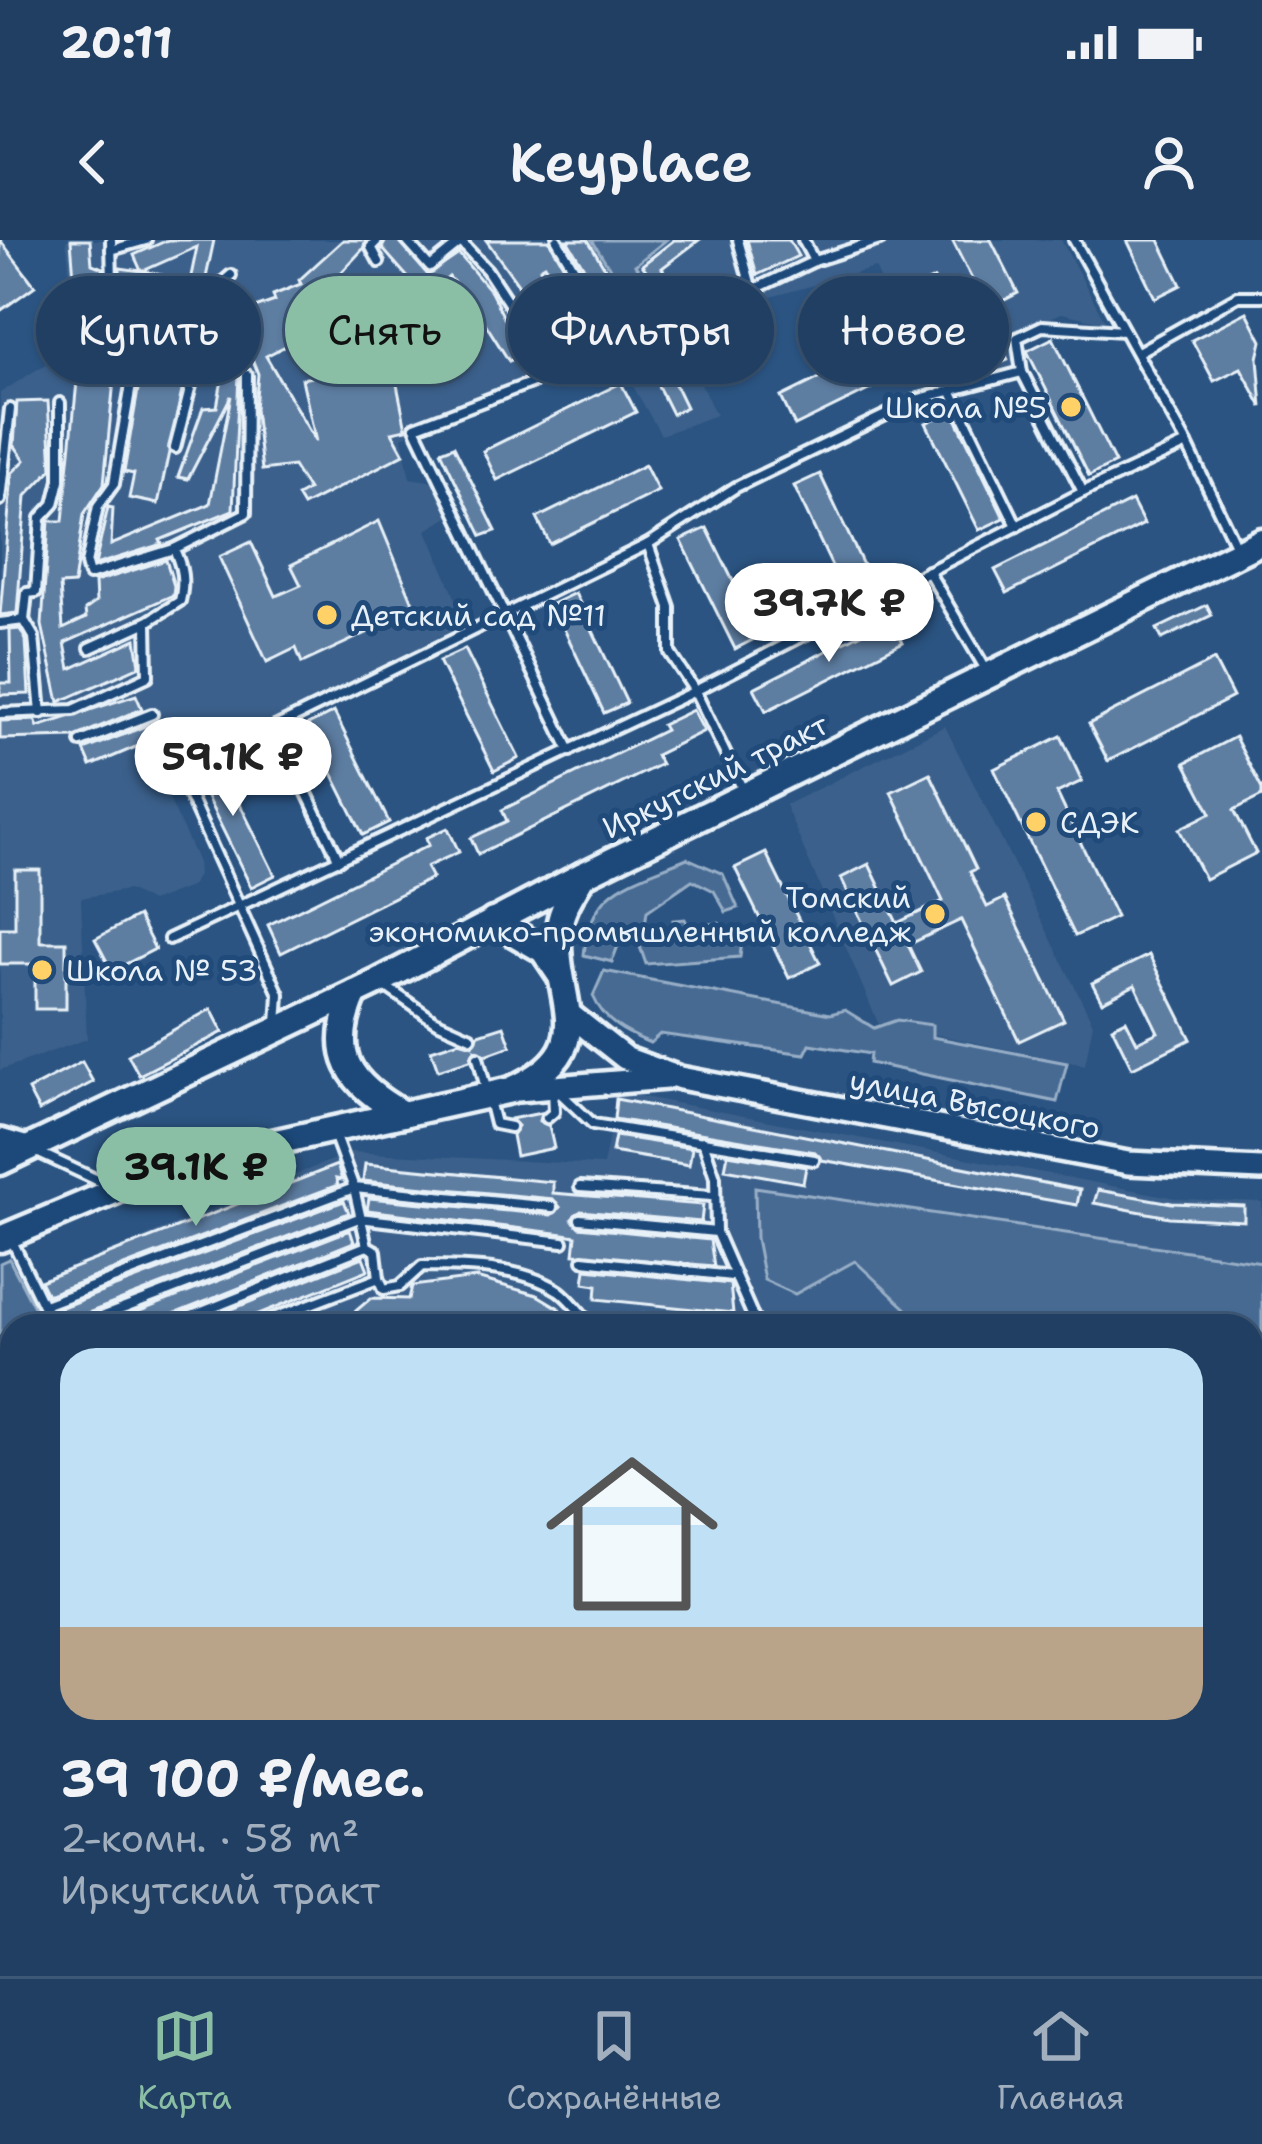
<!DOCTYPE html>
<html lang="ru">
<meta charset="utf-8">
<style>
body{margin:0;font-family:"Shantell Sans",sans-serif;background:#284668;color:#f1f3f6;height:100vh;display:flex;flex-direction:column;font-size:45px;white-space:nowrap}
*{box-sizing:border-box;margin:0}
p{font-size:39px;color:#a2afbe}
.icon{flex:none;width:66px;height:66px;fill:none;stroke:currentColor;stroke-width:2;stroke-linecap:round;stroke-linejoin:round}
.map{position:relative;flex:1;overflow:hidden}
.drawer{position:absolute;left:0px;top:1074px;width:1263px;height:663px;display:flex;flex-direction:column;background:#203f62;border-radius:36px 36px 0 0;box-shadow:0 3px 9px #0004,0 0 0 3px #3d5877}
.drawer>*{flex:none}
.guide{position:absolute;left:36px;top:36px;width:1191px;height:108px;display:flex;gap:24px}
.price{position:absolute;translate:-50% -102px;padding:0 27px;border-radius:42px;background:#fff;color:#222;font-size:39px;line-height:78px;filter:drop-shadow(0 3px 6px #0008)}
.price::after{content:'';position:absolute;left:50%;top:72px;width:36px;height:27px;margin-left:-18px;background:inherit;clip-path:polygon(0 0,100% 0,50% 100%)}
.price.on{background:#8abfa5;color:#111}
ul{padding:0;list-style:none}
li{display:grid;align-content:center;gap:24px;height:636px;padding:0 60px}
li span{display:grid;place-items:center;height:372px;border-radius:36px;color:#555}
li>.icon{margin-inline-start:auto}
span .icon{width:216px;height:216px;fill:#fffc;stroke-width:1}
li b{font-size:51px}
.chip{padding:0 42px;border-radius:54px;background:#203f62;box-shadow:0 3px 9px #0004,0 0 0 3px #3d5877;font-size:42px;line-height:108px}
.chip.on{background:#8abfa5;color:#111}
.status{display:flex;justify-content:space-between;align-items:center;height:84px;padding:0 60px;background:#203f62;direction:ltr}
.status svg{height:33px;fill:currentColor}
header{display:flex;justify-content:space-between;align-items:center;height:156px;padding:0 60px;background:#203f62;font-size:54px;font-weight:600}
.tabs{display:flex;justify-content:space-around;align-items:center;height:168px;border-top:3px solid #3d5877;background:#203f62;font-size:33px;color:#a2afbe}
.tabs a{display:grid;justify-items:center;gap:6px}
.tabs .on{color:#8abfa5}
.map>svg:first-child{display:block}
.built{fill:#3a608b}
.green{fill:#476b93;stroke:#98aec6;stroke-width:3}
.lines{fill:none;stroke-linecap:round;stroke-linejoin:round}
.river{stroke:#708ead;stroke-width:27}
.building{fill:#5d7da1;stroke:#e8f1f8;stroke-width:3;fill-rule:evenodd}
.service-casing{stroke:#e8f1f8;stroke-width:16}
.secondary-casing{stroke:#e8f1f8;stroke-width:30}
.primary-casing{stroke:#e8f1f8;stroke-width:33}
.service{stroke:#1f4a7a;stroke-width:8}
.secondary{stroke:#1f4a7a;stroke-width:21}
.primary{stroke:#1f4a7a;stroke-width:24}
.poi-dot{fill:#ffd166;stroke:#1f4a7a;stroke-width:4.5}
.labels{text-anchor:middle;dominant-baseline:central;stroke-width:10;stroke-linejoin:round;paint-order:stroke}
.poi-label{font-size:30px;fill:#e8f1f8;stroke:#1f4a7a;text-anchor:start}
.street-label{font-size:30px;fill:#e8f1f8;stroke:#1f4a7a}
</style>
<div class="status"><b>20:11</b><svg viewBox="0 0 49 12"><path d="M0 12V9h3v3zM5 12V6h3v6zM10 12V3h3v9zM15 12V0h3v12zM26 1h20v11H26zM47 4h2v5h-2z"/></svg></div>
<header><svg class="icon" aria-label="back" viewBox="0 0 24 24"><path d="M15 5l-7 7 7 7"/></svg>Keyplace<svg class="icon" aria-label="person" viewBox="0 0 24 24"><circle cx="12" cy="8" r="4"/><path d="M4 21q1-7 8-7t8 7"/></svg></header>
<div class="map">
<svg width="1262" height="1736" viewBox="0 0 1262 1736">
<rect width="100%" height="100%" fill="#2b5482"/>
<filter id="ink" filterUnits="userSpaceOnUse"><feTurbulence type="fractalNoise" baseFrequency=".00833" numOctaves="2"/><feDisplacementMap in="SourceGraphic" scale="24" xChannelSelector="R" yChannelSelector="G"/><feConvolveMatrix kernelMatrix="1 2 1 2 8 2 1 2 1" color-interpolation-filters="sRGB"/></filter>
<g filter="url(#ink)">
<g class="built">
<path d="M66 0H601L626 22 641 0H1061L1106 83 1062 73 1011 94 1014 129 939 165 875 28 760 60 676 94 716 175 661 195 614 113 402 197 410 238 437 242 450 276 427 290 466 383 278 480 200 505 186 484 144 504 197 620 198 636 190 647 151 662 128 650 81 658 87 799 0 830V153L47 123 75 79Z"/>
<path d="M945 486 1093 783 1085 825 878 783 785 565Z"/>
<path d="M618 852 1181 959 1262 962V1022L756 947 796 1054 855 1021 925 1086H44L25 1046 351 912 603 925Z"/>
<path d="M12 1208V1358L0 1348V1213Z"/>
<path d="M1251 1223 1262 1225V1669L1257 1670 1255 1637H1251Z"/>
</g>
<g class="green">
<path d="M592 0H666L635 25 650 45 629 59Z"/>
<path d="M687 618 723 634 738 668 726 672 714 651 692 640 647 671 645 685 619 703 612 722 584 715C590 646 631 642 687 618Z"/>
<path d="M685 679 688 686 719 683 742 701 740 717 646 724 638 701 675 697 673 680Z"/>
<path d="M604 731 830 774 845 770 874 788 897 780 932 785V797L1067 823 1057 862 869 823 870 814 810 804 805 814 660 794 650 803C624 792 605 783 593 756Z"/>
<path d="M755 947 1262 1022V1225L1251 1223V1086H925L855 1021 795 1054 764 1040 756 998Z"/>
<path d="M9 1019 44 1086H12V1208L0 1213V1023Z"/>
<path d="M0 1348 12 1359V1725H1251V1637H1255L1257 1669H1262V1736H0Z"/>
</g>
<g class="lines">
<path class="river" d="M0 1451 12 1454"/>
</g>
<g class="building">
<path d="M0 0 35 46 0 71Z"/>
<path d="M71 0H90L92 24 103 28 105 88 118 98 104 244 84 274 74 344 60 345 63 389 86 378 85 370 96 362 95 342 166 320 174 346 173 355 65 403 70 429 136 399 140 426 59 462 42 385 49 281H63L80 112Z"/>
<path d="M168 0H214L158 264 129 258 134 234 124 232 149 86 121 81 120 28 141 31 134 15ZM197 7 190 41 143 31Z"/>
<path d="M343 0H366L363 9 324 51 347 110 302 126 293 102 266 116 316 202 302 139 392 120 406 189 392 192 404 214 303 266 297 256 308 250 293 226 262 230 255 169 258 134 235 75 275 61 273 55 301 44 299 40Z"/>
<path d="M386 0H398L428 35 459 14 491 52 523 115 509 121 473 64 449 37 426 58 382 8Z"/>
<path d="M486 0H549L606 99 593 107 545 25 540 28 561 93 543 100 529 80 518 44Z"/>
<path d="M567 0H588L628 67 660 48 642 25 674 0H699L662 28 683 62 626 96Z"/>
<path d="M747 0H789L798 16 757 35Z"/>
<path d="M952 0H991L1018 53 987 69Z"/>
<path d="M1127 0H1159L1181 45 1155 58Z"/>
<path d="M934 39 965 106 995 92 1008 120 955 141 915 48Z"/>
<path d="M1247 72 1262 101 1258 118 1262 167 1241 128 1214 141 1192 100Z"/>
<path d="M1053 98 1115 223 1089 236 1027 111Z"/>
<path d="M889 104 903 133 795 186 781 157Z"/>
<path d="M656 105 686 167 672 174 641 112Z"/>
<path d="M223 134H239L233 270 160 300 162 304 95 325 108 267 113 268 111 305 210 264 231 156 188 239 178 237 203 168 217 167Z"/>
<path d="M621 143 636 172 497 240 483 211Z"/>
<path d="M48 161 52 229 26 256 17 373 0 375 12 233 25 220 14 205 17 162Z"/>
<path d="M952 170 1004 278 979 290 926 183Z"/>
<path d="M454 206 496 291 482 296 441 211Z"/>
<path d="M645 225 658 251 550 304 537 278Z"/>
<path d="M820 234 872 344 846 356 794 246Z"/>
<path d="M1132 261 1144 284 1007 353 995 330Z"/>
<path d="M379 281 416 370 302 423 296 408 267 422 219 317 251 302 276 356 301 345 291 325Z"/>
<path d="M707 288 760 396 735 409 681 300Z"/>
<path d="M575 353 627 463 604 473 552 364Z"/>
<path d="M1207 365 1212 375 1162 399 1157 389Z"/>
<path d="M891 378 903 402 766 471 754 448Z"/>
<path d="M20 389 26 400 29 454 0 455V443H11L10 390Z"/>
<path d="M465 409 519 518 494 531 439 421Z"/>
<path d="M1214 420 1233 457 1108 521 1089 484Z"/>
<path d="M136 455 142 469 75 497 0 499V481L35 480 38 487Z"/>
<path d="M693 470 704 491 656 515 661 524 478 614 471 598 507 581 502 570 665 490 662 485Z"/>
<path d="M334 472 389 582 363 595 308 485Z"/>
<path d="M148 485 157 498 91 526 84 510Z"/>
<path d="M1061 496 1082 541 1057 553 1116 677 1075 696 994 529Z"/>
<path d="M1235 497 1262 549V556L1234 570 1256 613 1205 639 1179 589 1211 573 1185 523Z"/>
<path d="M214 512 275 635 251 647 190 523Z"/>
<path d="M930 533 976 629 970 632 987 667 1005 658 1064 780 1019 801 961 680 908 705 921 732 893 746 841 638 869 624 897 683 943 661 891 552Z"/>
<path d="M448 588 459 612 426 627 432 638 281 713 268 685 429 605 426 598Z"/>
<path d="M766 613 820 723 789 738 735 628Z"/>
<path d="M15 630H40V702H66V769H35V724H0V688H15Z"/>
<path d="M138 676 155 709 112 731 95 699Z"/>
<path d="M1149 715 1191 799 1132 828 1112 787 1126 780 1137 802 1158 792 1135 745 1102 762 1092 743Z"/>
<path d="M211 769 223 792 139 835 128 815Z"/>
<path d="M504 786 511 806 486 815 475 809 470 820 438 830 431 810 459 801 473 805 479 794Z"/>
<path d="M82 822 93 842 39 871 28 850Z"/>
<path d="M616 859 1080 950 1077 965 822 920 815 912 614 879Z"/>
<path d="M541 873 539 881 549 886 554 908 516 916 512 895 518 886 511 879Z"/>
<path d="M615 896 692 908 689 925 612 912Z"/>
<path d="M728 914 806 927 803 943 725 929Z"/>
<path d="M365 924 553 942V953L703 965 701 982 581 971 572 979 579 987 710 1000 714 1026 574 1014 576 996 564 994 367 970 369 958 551 975 560 967 553 959 363 941Z"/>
<path d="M337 925 342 940 336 939 338 945 47 1055 40 1041Z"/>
<path d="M1098 950 1172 963 1244 966V981L1169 977 1094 963Z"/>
<path d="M344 961 349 973 75 1078 70 1086H61L54 1070Z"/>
<path d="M350 990 354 1002 164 1078 159 1086H101Z"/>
<path d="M363 1017 368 1030 229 1086H189Z"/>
<path d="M586 1029 730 1044 733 1073 596 1059 597 1045 584 1043Z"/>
<path d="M476 1038 537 1055 559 1068 569 1086H501L473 1074 338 1086 371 1058 409 1059 412 1046Z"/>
</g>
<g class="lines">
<g class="service-casing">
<g id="service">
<path d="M111 0 113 87 139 98 114 244 98 266 86 324 89 335 174 309 246 273 247 135"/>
<path d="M378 0 371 7 379 22"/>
<path d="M406 0 430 27 461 2"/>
<path d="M459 0 487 30 553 131"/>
<path d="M557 0 620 107"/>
<path d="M738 0 752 50"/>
<path d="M803 0 814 21"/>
<path d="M1074 0 1187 204 1238 311"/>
<path d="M111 10 146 0"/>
<path d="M1138 112 1238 56H1262"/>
<path d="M951 150 1017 286"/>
<path d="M175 208 216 48 231 35"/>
<path d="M1083 252 1022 132 1017 98 1042 86 1124 91"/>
<path d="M0 260 10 169"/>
<path d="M648 304 670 367V413L695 451 742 548"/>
<path d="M928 331 988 433"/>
<path d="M24 380 34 397 41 473"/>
<path d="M0 383 24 380 27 353 36 352 41 278 54 264 60 240V163"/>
<path d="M90 408 147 382"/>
<path d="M0 473 74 470 148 436 147 382 180 361C185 341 182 327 174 309"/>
<path d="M275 487 339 620"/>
<path d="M81 502 152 474"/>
<path d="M570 511 415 187 662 93 814 21 880 0"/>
<path d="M169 699 695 451 1083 252 1187 204"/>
<path d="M385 746 435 781 471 797"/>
<path d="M277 784 279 754 174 522 211 504 263 493 648 304 736 247 919 159 1022 132"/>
<path d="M478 817 495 884 510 887"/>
<path d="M557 850 593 884 814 920"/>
<path d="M547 878 554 872 553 847"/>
<path d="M334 894 354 948 367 1006 376 1011 379 1038"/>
<path d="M703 901 715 937 716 992 757 1086"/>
<path d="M37 912 110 946"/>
<path d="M580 947 712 956"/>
<path d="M580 979 716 992"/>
<path d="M12 1001 53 1086"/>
<path d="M583 1020 732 1036"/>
<path d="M44 1065 354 948 552 967"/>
<path d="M646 1080 701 1086"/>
<path d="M78 1086 359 978 563 1002"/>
<path d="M167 1086 367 1006"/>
<path d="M253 1086 379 1038 384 1049 400 1046 422 1026C465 1026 520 1026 558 1050 570 1058 582 1075 592 1086"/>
</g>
</g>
<g class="secondary-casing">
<g id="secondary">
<path d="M572 776 625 818 680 838 1128 923 1262 929"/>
<path d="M518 850 666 838"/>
<path d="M0 900 28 908"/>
</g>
</g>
<g class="primary-casing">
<g id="primary">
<path d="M493 681 543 710 560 735"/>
<path d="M355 753C327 814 349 844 403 874"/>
<path d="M0 922 378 742 583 635 1262 301"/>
<path d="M0 999 117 950 222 914 511 850C608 807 550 759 559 687 562 667 573 652 583 635"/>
</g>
</g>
<use href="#service" class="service"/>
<use href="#secondary" class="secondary"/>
<use href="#primary" class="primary"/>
</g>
</g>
<g class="poi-dot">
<circle cx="1071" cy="167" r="12"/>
<circle cx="327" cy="375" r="12"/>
<circle cx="1036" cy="582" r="12"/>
<circle cx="935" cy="674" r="12"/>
<circle cx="42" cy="730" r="12"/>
</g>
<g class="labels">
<g class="poi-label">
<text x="1047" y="167" text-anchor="end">Школа №5</text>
<text x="351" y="375">Детский сад №11</text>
<text x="1060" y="582">СДЭК</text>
<text x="911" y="657" text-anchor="end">Томский<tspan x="911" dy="34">экономико-промышленный колледж</tspan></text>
<text x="66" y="730">Школа № 53</text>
</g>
<g class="street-label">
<text transform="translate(715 536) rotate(-26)">Иркутский тракт</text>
<text transform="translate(975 864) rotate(11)">улица Высоцкого</text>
</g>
</g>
</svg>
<b class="price" style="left:829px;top:425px">39.7K ₽</b>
<b class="price" style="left:233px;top:579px">59.1K ₽</b>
<b class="price on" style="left:196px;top:989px">39.1K ₽</b>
<div class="guide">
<a class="chip">Купить</a>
<a class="chip on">Снять</a>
<a class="chip">Фильтры</a>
<a class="chip">Новое</a>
</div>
<section class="drawer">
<ul>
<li><span style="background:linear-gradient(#bfe0f5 75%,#b9a48a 0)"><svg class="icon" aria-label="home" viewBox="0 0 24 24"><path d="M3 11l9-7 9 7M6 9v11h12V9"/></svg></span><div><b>39 100 ₽/мес.</b><p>2-комн. · 58 m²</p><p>Иркутский тракт</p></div></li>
</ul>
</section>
</div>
<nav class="tabs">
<a class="on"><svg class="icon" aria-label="map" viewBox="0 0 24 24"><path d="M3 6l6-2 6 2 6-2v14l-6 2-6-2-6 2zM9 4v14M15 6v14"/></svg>Карта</a>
<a><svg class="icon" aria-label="saved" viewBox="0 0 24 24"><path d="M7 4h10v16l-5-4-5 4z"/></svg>Сохранённые</a>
<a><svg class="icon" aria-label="home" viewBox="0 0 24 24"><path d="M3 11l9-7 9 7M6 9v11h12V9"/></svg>Главная</a>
</nav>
